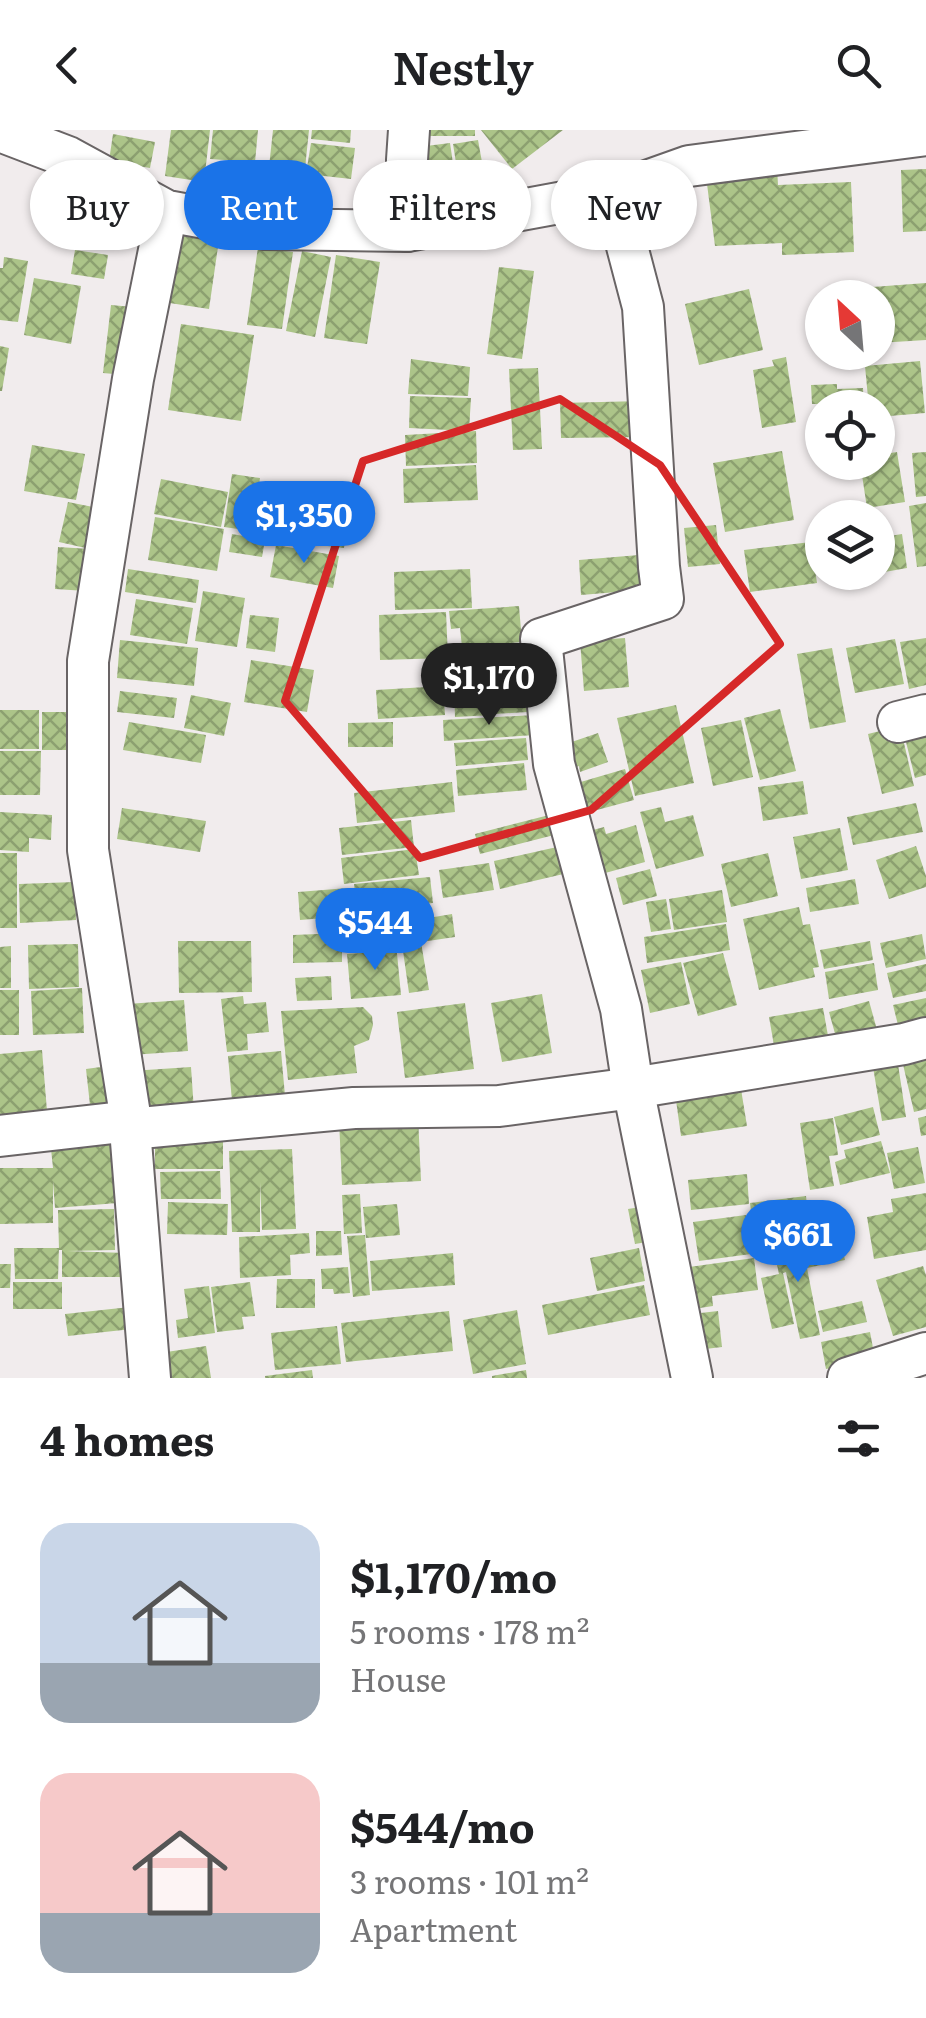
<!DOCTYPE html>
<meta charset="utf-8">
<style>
body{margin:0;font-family:Literata,serif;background:#f2f2f2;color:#202124;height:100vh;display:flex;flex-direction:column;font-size:38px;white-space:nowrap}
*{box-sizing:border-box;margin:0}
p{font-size:32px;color:#757577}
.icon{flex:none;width:55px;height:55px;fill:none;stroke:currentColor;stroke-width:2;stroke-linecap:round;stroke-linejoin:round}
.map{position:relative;height:1248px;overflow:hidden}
.side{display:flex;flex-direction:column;background:#fff;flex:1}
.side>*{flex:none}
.guide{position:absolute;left:30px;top:30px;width:868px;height:90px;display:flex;gap:20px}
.needle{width:65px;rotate:334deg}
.controls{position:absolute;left:805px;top:150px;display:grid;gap:20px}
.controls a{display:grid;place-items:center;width:90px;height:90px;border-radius:50%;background:#fff;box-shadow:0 2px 8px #0004;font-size:50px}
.price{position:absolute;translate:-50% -85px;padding:0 22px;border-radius:35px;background:#1a73e8;color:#fff;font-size:32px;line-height:65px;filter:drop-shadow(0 2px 5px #0008)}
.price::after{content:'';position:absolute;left:50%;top:60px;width:30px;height:22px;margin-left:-15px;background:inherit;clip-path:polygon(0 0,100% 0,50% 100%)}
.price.active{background:#222;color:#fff}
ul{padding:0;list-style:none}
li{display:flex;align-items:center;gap:30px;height:250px;padding:0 40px}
li span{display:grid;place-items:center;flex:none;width:280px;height:200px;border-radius:30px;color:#555}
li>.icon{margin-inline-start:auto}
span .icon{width:120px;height:120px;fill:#fffc;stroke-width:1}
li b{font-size:42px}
h2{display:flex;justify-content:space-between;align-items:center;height:120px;padding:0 40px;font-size:42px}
.tag{padding:0 35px;border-radius:45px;background:#fff;box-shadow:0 2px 8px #0004;font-size:35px;line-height:90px}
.tag.active{background:#1a73e8;color:#fff}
header{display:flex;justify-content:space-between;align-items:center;height:130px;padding:0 40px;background:#fff;font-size:45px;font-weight:600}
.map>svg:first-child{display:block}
.building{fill:url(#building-cross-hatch)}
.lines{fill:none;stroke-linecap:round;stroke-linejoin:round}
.minor-casing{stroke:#696465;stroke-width:44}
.minor{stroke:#fff;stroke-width:40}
.marked{fill:none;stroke:#d62828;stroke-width:8;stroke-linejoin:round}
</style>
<header><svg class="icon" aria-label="back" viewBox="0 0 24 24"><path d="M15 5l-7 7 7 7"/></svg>Nestly<svg class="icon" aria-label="search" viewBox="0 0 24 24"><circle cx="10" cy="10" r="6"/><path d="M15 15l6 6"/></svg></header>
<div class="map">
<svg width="926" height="1248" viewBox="0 0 926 1248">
<defs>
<pattern id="building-cross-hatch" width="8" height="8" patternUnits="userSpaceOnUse" patternTransform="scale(2.5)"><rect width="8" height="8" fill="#acc489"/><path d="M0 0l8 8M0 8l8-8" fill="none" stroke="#8ca070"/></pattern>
</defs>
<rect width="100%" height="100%" fill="#f1eced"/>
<g class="building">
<path d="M171 0H210L204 52 165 46Z"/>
<path d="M213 0H258L255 32 210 29Z"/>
<path d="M273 0H309L301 77 265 74Z"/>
<path d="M312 0H351L350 13 311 9Z"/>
<rect x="421" y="0" width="54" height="6"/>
<path d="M481 0H563L512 39Z"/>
<path d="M113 4 155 12 150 38 109 31Z"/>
<path d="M478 10 487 60 461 64 453 14Z"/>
<path d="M311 13 355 18 351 49 306 44Z"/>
<path d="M450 13 459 74 414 79 418 17Z"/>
<path d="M777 37 778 55 851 52 854 122 782 125V113L715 116 707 54Z"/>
<path d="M926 39V101L903 102 901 40Z"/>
<path d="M60 78 117 94 110 119 53 103Z"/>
<path d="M175 96 220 103 209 179 163 172Z"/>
<path d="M258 117 293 122 282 199 247 195Z"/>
<path d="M75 120 108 125 104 149 71 144Z"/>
<path d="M302 121 331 127 315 207 286 201Z"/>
<path d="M336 125 380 132 367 214 324 208Z"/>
<path d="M4 127 28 131 18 192 0 190V138H3Z"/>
<path d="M499 137 534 141 522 229 487 224Z"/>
<path d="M34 148 81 156 71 214 24 205Z"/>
<path d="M926 153V210L878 213V168H860L859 158Z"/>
<path d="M749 159 763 220 699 235 685 174Z"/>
<path d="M111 175 133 177 125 245 103 243Z"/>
<path d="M181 194 254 205 241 291 168 280Z"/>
<path d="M0 216 9 218 2 261H0Z"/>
<path d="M786 227 796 292 762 298 753 240 774 236 772 230Z"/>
<path d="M411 229 470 237 468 266 408 264Z"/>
<path d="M920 231 925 283 878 287V278H869L865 236Z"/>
<path d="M538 238 542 319 513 320 509 239Z"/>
<path d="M837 254V259L863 258 864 278H820V274H812L811 255Z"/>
<path d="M410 266 471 268 469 301 409 298Z"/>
<path d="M642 271V307L561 308 560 273Z"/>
<path d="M476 301 477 333 406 336 405 305Z"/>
<path d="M32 315 85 324 76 370 24 361Z"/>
<path d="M782 321 794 390 725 402 713 333Z"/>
<path d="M897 322 905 372 867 378 860 332H878V325Z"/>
<path d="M926 322V366L916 367 912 323Z"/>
<path d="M476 335 478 370 404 373 403 339Z"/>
<path d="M232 344 260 348 252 401 224 397Z"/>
<path d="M161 349 228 362 221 397 154 384Z"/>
<path d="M284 368 349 377 344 418 285 411 288 392 281 391Z"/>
<path d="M68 372 98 378 90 419 59 412Z"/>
<path d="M926 373V436L917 437 909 376Z"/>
<path d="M155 387 224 399 217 441 148 430Z"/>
<path d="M716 395 720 434 688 437 684 398Z"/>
<path d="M232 404 265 410 262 427 229 422Z"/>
<path d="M902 404 907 438 879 443 878 408Z"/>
<path d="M811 412 817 453 750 462 744 420Z"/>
<path d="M276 415 339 426 333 458 270 447Z"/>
<path d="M58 417 90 419 86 461 55 459Z"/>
<path d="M651 424 653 459 581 465 579 430Z"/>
<path d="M128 439 199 450 196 473 125 462Z"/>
<path d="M470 439 472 478 395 480 394 442Z"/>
<path d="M203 461 245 468 237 517 195 511Z"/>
<path d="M136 469 193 478 187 514 130 505Z"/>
<path d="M519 476 522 512 462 517 460 498 451 499 449 481Z"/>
<path d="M446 482 448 528 380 530 379 485Z"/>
<path d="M250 485 279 488 275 522 246 518Z"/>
<path d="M625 508 629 557 584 561 580 511Z"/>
<path d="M926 508V555L909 559 900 512Z"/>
<path d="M895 509 904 554 855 563 846 518Z"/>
<path d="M120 510 198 518 194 556 117 548Z"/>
<path d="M832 518 846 592 810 599 797 524Z"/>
<path d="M530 520V553L466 554V521Z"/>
<path d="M251 530 314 540 307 582 244 572Z"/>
<path d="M491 555 492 585 455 587 454 557Z"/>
<path d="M525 555 527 582 495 584 493 557Z"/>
<path d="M443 556 445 585 378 589 376 560Z"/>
<path d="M120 561 177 568 174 588 117 582Z"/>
<path d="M191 565 231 573 224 606 184 598Z"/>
<path d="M676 575 694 653 635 666 617 588Z"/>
<path d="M780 579 796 641 760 650 744 588Z"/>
<rect x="0" y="580" width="39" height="39"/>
<rect x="42" y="582" width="37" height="38"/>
<path d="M534 585 535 605 444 611 443 590Z"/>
<path d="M741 590 753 647 713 656 701 598Z"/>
<path d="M926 590V645L915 648 902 596Z"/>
<path d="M129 592 206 605 201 633 123 620Z"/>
<path d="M393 592V617H348V593Z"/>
<path d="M900 596 914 656 882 664 868 604Z"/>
<path d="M598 603 608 632 580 642 579 636 565 641 557 617Z"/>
<path d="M526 608 528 630 456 636 454 613Z"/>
<path d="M0 621H41L40 665H0Z"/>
<path d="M524 633 527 660 458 666 456 640Z"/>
<path d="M625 639 634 670 575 686 567 656Z"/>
<path d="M803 651 808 684 763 691 758 657Z"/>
<path d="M452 652 455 682 357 693 354 663Z"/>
<path d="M916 673 923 702 853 715 847 687Z"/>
<path d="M661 677 665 692 693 685 704 726 656 739 640 682Z"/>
<path d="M122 678 206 691 200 722 117 709Z"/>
<path d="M0 682 52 685 51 710 29 708V722L0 720Z"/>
<path d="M553 684 558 704 480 724 475 704Z"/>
<path d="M411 690 414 717 342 725 339 698Z"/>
<path d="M636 695 645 732 598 745 586 702 604 697 606 704Z"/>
<path d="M840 698 848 740 801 749 793 707Z"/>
<path d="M566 715 572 742 500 759 494 731Z"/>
<path d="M916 716 926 746V757L889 769 876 730Z"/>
<path d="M415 719 419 745 344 754 341 728Z"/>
<rect x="0" y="723" width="17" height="75"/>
<path d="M768 723 778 766 731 777 721 734Z"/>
<path d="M489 733 494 760 443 768 439 740Z"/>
<path d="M650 739 657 766 623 775 616 748Z"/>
<path d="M430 747 433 773 357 781 354 754Z"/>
<path d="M855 749 859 774 810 782 806 758Z"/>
<path d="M75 752 76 790 20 793 19 754Z"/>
<path d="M348 758 350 786 300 790 298 762Z"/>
<path d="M722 760 727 792 674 800 669 769Z"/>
<path d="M666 769 671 799 651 802 646 772Z"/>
<path d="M799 777 803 795 810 794 819 837 813 838 815 847 759 860 743 789Z"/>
<path d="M452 784 455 807 421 812 429 860 409 863 399 793Z"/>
<path d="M726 794 730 820 647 833 644 807Z"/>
<path d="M342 803V832L293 833V805Z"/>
<path d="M922 804 926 829 886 838 880 813Z"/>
<path d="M178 811H251L252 862 179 863Z"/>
<path d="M870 811 873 830 824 839 820 820Z"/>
<path d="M396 813 401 865 351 869 347 824 376 822 375 816Z"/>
<path d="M78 814 79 857 29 859 28 815Z"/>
<path d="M11 816V858H0V817Z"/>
<path d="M723 823 737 875 698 886 683 833Z"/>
<path d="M681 832 690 874 650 883 641 840Z"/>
<path d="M874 833 878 860 829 869 825 842Z"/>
<path d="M926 834V861L893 868 887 843Z"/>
<path d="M331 846 332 870 297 871 295 848Z"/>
<path d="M82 858 84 903 33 905 31 861Z"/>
<rect x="0" y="860" width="19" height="45"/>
<path d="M542 864 552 923 502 932 491 873Z"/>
<path d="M243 866 244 874 266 872 269 902 247 904 248 920 227 922 221 869Z"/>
<path d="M926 868V901L901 907 893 875Z"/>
<path d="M184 870 188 921 131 925 127 874Z"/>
<path d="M869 871 879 907 839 918 829 882Z"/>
<path d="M465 873 474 939 405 948 397 882Z"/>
<path d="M363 877 372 886 373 895 369 910 354 916 357 943 288 950 281 881Z"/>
<path d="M823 878 830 917 776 927 769 887Z"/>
<path d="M926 911V979L914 982 899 917Z"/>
<path d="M42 920 47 981 0 985V924Z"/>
<path d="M281 921 286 977 233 982 228 926Z"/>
<path d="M896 921 906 987 882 991 871 925Z"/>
<path d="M108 936 115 990 92 993 86 939Z"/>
<path d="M191 937 194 981 135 986 131 941Z"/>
<path d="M740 953 747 996 681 1006 675 963Z"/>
<path d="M873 977 880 1005 841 1015 834 987Z"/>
<path d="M418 986 421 1051 342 1055 339 990Z"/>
<path d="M926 986V1005L921 1006 918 988Z"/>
<path d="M833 988 838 1025 829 1026 834 1056 810 1060 800 993Z"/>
<rect x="155" y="1001" width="68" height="38"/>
<path d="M881 1011 890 1043 840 1055 835 1032 846 1028 844 1020Z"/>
<path d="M125 1013 130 1072 55 1078 53 1051V1093L0 1094V1038H53L51 1019Z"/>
<path d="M918 1017 925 1053 894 1059 887 1023Z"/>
<path d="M292 1019 296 1099 262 1100 260 1052V1102H232L229 1021Z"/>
<path d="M220 1041 221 1069H161L160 1042Z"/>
<path d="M747 1044 749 1074 691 1080 688 1050Z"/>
<path d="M926 1063V1120L874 1129 867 1087 893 1082 891 1069Z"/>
<path d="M360 1064 362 1103 344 1104 342 1065Z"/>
<path d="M806 1066 811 1112 756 1119 750 1073Z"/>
<path d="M168 1072 228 1074 227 1105 167 1104Z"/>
<path d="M397 1074 400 1105 366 1108 363 1077Z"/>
<path d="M653 1075 659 1110 635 1114 628 1079Z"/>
<path d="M114 1079 115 1120 67 1121 126 1123V1147H62V1120H59L58 1080Z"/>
<path d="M746 1085 751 1124 699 1131 693 1092Z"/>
<path d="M316 1101H341L342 1125 316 1126Z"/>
<path d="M309 1103 310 1123 290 1125 291 1145 240 1148 239 1107Z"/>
<path d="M365 1105 370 1165 353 1167 347 1106Z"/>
<path d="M840 1108 845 1130 807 1138 820 1205 800 1209 786 1142 783 1143 794 1194 772 1199 761 1148 779 1144 774 1121Z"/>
<path d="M14 1118H59L58 1149H15Z"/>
<path d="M639 1118 645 1151 597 1161 590 1128Z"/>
<path d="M453 1123 455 1155 372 1161 370 1131Z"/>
<path d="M754 1128 758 1160 712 1166 713 1176 687 1180 682 1138Z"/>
<path d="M0 1134H11L10 1158H0Z"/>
<path d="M923 1136 926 1145V1197L893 1206 876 1150Z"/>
<path d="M348 1137 350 1163 334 1164 333 1159H322L321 1139Z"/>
<path d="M277 1149H315V1178H276Z"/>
<rect x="13" y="1152" width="49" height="27"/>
<path d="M250 1152 255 1186 242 1187 244 1199 217 1202 211 1157Z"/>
<path d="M644 1155 650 1185 548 1205 542 1175Z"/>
<path d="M209 1156 215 1203 178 1208 176 1190 188 1188 184 1159Z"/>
<path d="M862 1171 867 1192 823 1202 818 1181Z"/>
<path d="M130 1177 132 1199 68 1206 65 1184Z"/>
<path d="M517 1180 526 1234 473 1244 463 1190Z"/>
<path d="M449 1181 453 1221 346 1232 341 1193Z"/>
<path d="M718 1181 722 1217 697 1220 692 1184Z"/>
<path d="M337 1196 341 1234 275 1240 271 1203Z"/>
<path d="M870 1202 875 1229 826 1239 821 1212Z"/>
<path d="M206 1216 211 1248H163L160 1223Z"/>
<path d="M312 1240 313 1248H265V1246Z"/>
<path d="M526 1240 527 1248H492V1246Z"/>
</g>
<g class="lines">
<g class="minor-casing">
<g id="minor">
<path d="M0 1 68 27 167 81 265 99 407 101 613 63 689 36 926 5"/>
<path d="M613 63 643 177 659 437 663 469 541 509 554 634 621 879 633 958 692 1248"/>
<path d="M407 101V30L409 0"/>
<path d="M898 592 926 585"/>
<path d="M131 991 88 720V531L133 249 167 81"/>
<path d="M130 999 150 1248"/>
<path d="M0 1006 131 991 130 999 354 978 499 976 633 958 904 914 926 908"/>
<path d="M848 1248 926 1223"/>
</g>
</g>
<use href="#minor" class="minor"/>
</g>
<path class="marked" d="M560 269 660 335 780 514 591 680 420 728 285 571 363 331Z"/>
</svg>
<div class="controls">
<a><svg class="needle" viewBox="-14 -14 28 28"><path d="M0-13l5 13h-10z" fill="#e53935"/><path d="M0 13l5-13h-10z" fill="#757577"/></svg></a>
<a><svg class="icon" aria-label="locate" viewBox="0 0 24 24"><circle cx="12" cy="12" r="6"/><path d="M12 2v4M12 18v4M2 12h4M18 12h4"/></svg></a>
<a><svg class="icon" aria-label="layers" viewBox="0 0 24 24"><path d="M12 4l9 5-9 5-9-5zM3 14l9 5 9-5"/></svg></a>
</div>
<b class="price" style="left:304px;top:436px">$1,350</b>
<b class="price active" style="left:489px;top:598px">$1,170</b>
<b class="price" style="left:375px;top:843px">$544</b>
<b class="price" style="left:798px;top:1155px">$661</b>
<div class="guide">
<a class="tag">Buy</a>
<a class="tag active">Rent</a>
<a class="tag">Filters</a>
<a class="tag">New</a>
</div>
</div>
<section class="side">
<h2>4 homes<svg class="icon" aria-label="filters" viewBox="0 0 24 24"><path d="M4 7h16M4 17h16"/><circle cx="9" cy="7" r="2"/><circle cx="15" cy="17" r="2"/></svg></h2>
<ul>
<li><span style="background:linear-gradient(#c9d6e8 70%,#9aa5b1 0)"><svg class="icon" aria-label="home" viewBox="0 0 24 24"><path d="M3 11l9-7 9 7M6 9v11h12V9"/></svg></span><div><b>$1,170/mo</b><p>5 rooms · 178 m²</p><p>House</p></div></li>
<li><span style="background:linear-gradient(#f6c9c9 70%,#9aa5b1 0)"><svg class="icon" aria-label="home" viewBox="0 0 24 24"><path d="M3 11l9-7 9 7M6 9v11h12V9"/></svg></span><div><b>$544/mo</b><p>3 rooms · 101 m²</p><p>Apartment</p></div></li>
</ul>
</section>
